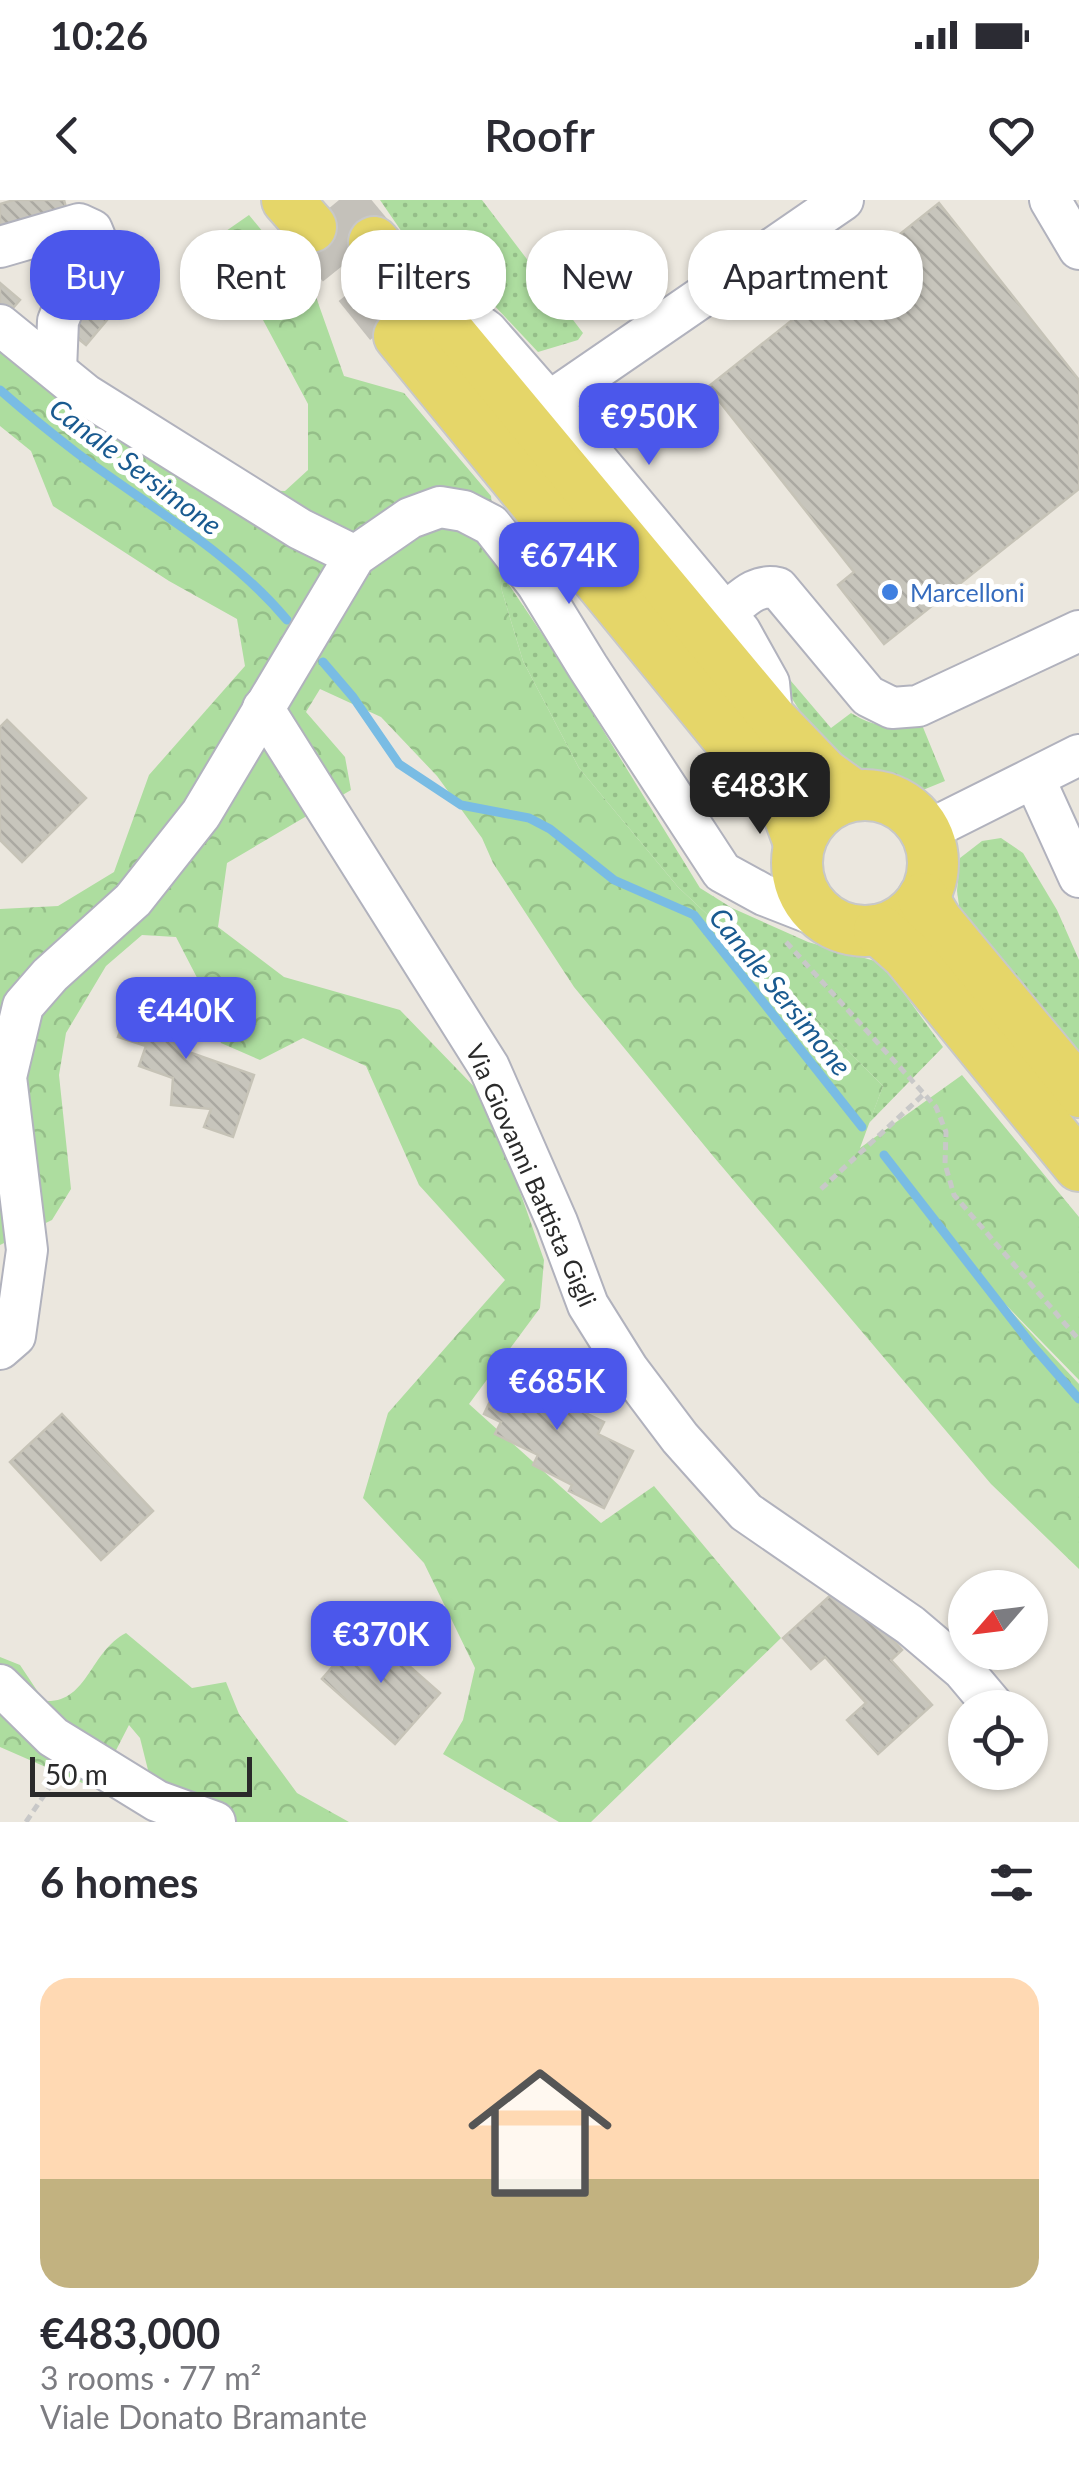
<!DOCTYPE html>
<meta charset="utf-8">
<style>
body{margin:0;font-family:Lato,sans-serif;background:#f7f7f7;color:#2b2b33;height:100vh;display:flex;flex-direction:column;font-size:38px;white-space:nowrap}
*{box-sizing:border-box;margin:0}
p{font-size:32px;color:#7c7c81}
.icon{flex:none;width:55px;height:55px;fill:none;stroke:currentColor;stroke-width:2;stroke-linecap:round;stroke-linejoin:round}
.map{position:relative;height:1622px;overflow:hidden}
.panel{display:flex;flex-direction:column;background:#fff;flex:1}
.panel>*{flex:none}
.guide{position:absolute;left:30px;top:30px;width:1020px;height:90px;display:flex;gap:20px}
.needle{width:65px;rotate:242deg}
.controls{position:absolute;left:948px;top:1370px;display:grid;gap:20px}
.controls a{display:grid;place-items:center;width:100px;height:100px;border-radius:50%;background:#fff;box-shadow:0 2px 8px #0004;font-size:50px}
.scale{position:absolute;left:30px;bottom:25px;width:222px;box-sizing:border-box;padding-left:10px;border:5px solid #2a2a2a;border-top:0;font-size:28px;line-height:35px;white-space:nowrap;color:#2a2a2a;-webkit-text-stroke:8px #fff;paint-order:stroke}
.price{position:absolute;translate:-50% -85px;padding:0 22px;border-radius:20px;background:#4b57eb;color:#fff;font-size:32px;line-height:65px;filter:drop-shadow(0 2px 5px #0008)}
.price::after{content:'';position:absolute;left:50%;top:60px;width:30px;height:22px;margin-left:-15px;background:inherit;clip-path:polygon(0 0,100% 0,50% 100%)}
.price.on{background:#222;color:#fff}
ul{padding:0;list-style:none}
li{display:grid;align-content:center;gap:20px;height:530px;padding:0 40px}
li span{display:grid;place-items:center;height:310px;border-radius:30px;color:#555}
li>.icon{margin-inline-start:auto}
span .icon{width:180px;height:180px;fill:#fffc;stroke-width:1}
li b{font-size:42px}
h2{display:flex;justify-content:space-between;align-items:center;height:120px;padding:0 40px;font-size:42px}
.pill{padding:0 35px;border-radius:40px;background:#fff;box-shadow:0 2px 8px #0004;font-size:35px;line-height:90px}
.pill.on{background:#4b57eb;color:#fff}
.status{display:flex;justify-content:space-between;align-items:center;height:70px;padding:0 50px;background:#fff;direction:ltr}
.status svg{height:28px;fill:currentColor}
header{display:flex;justify-content:space-between;align-items:center;height:130px;padding:0 40px;background:#fff;font-size:45px;font-weight:600}
.map>svg:first-child{display:block}
.grass{fill:url(#grass-dots)}
.forest{fill:url(#forest-crowns)}
.lines{fill:none;stroke-linecap:round;stroke-linejoin:round}
.stream{stroke:#79bce4;stroke-width:9}
.building{fill:url(#building-back-hatch);stroke:#c6c3b7;stroke-width:2.5}
.major-tunnel{stroke:#c4c1ba;stroke-width:50;stroke-dasharray:50 25;stroke-linecap:butt}
.minor-casing{stroke:#b1b2bd;stroke-width:44}
.major-casing{stroke:#c8c8c8;stroke-width:54}
.path{stroke:#c8c8c8;stroke-width:5;stroke-dasharray:8 5;stroke-linecap:butt}
.minor{stroke:#fff;stroke-width:40}
.major{stroke:#e5d669;stroke-width:50}
.shop-dot{fill:#3f7fe0;stroke:#fff;stroke-width:4}
.labels{text-anchor:middle;dominant-baseline:central;stroke-width:10;stroke-linejoin:round;paint-order:stroke}
.shop-label{font-size:25px;fill:#366cbe;stroke:#fff;text-anchor:start}
.street-label{font-size:25px;fill:#2a2a2a;stroke:#fff}
.water-label{font-size:28px;font-style:italic;fill:#195a90;stroke:#fff}
</style>
<div class="status"><b>10:26</b><svg viewBox="0 0 49 12"><path d="M0 12V9h3v3zM5 12V6h3v6zM10 12V3h3v9zM15 12V0h3v12zM26 1h20v11H26zM47 4h2v5h-2z"/></svg></div>
<header><svg class="icon" aria-label="back" viewBox="0 0 24 24"><path d="M15 5l-7 7 7 7"/></svg>Roofr<svg class="icon" aria-label="heart" viewBox="0 0 24 24"><path d="M12 20l-8-8c-3-5 5-10 8-4 3-6 11-1 8 4z"/></svg></header>
<div class="map">
<svg width="1079" height="1622" viewBox="0 0 1079 1622">
<defs>
<pattern id="grass-dots" width="8" height="8" patternUnits="userSpaceOnUse" patternTransform="scale(2.5)"><rect width="8" height="8" fill="#addd9f"/><path d="M2 2h.1M6 6h.1" fill="none" stroke="#95be89" stroke-width="1.8" stroke-linecap="round"/></pattern>
<pattern id="forest-crowns" width="20" height="18" patternUnits="userSpaceOnUse" patternTransform="scale(2.5)"><rect width="20" height="18" fill="#addd9f"/><path d="M2 6a3 3 0 1 1 6 0M12 15a3 3 0 1 1 6 0" fill="none" stroke="#95be89"/></pattern>
<pattern id="building-back-hatch" width="6" height="6" patternUnits="userSpaceOnUse" patternTransform="scale(2.5)"><rect width="6" height="6" fill="#c7c5bc"/><path d="M-1 5l2 2M0 0l6 6M5-1l2 2" fill="none" stroke="#aba9a2"/></pattern>
</defs>
<rect width="100%" height="100%" fill="#ebe7de"/>
<g class="grass">
<path d="M380 0H482L583 133 578 140 538 152 477 87 457 71 423 57 404 35Z"/>
<path d="M499 370 563 465 700 688 732 708 808 742 882 763 943 847 869 923 883 886 790 792 678 687 579 568 523 461 502 391Z"/>
<path d="M751 434 831 528 851 513C874 527 894 531 920 520L945 581 913 594 877 588 829 557Z"/>
<path d="M1001 638 1023 653 1057 710 1079 760V873L962 727 957 691 960 658 982 641Z"/>
</g>
<g class="forest">
<path d="M249 15 316 97 344 176 404 193 491 296 502 391 523 461 579 568 678 687 790 792 883 886 860 948 962 875 1079 1017V1180L977 1075 1079 1184V1369L991 1284 713 956 574 787 493 663 482 638 437 576 381 517 320 489 306 512 345 557 351 590 227 663 218 727 284 777 400 810 488 901 544 1060 540 1108 469 1204 601 1323 654 1286 781 1438 591 1622H559L443 1554 463 1520 475 1468 424 1363 363 1298 388 1213 505 1080 419 985 366 866 303 838 260 860 221 843 207 797 176 737 142 735 106 766 66 833 59 875 71 989 52 1020 0 1045V709L58 706 114 672 149 575 245 466 237 419 169 381 53 306 31 251 0 226V147L30 176 116 240 207 289 285 291 308 270V204L242 81 226 31Z"/>
<path d="M126 1433 192 1488 226 1482 239 1514 297 1593 349 1622H176L151 1582 140 1538 129 1525 96 1589 0 1547V1457L20 1465 44 1501C88 1504 89 1452 126 1433Z"/>
</g>
<g class="lines">
<g class="stream">
<path d="M0 190C25 212 51 233 77 253 149 307 229 351 287 420"/>
<path d="M323 462 353 497 399 564 461 605 529 618 550 629 614 680 694 715 862 927"/>
<path d="M884 955 1031 1144 1079 1199"/>
</g>
</g>
<g class="building">
<path d="M14 0H64L68 15 0 35V4Z"/>
<path d="M939 3 1079 180V289L884 444 838 385 854 372 708 187Z"/>
<path d="M128 62 144 76 86 145 70 132Z"/>
<path d="M0 83 20 100 6 116 0 111Z"/>
<path d="M7 520 86 598 22 662 0 640V527Z"/>
<path d="M134 791 196 813 183 850 254 875 233 937 204 927 211 909 171 905 173 878 139 866 146 846 118 837Z"/>
<path d="M512 1156 563 1181 555 1198 604 1222 598 1234 633 1251 604 1308 569 1291 572 1285 533 1265 538 1255 495 1234 501 1222 484 1214Z"/>
<path d="M62 1214 153 1311 101 1360 10 1262Z"/>
<path d="M843 1384 902 1450 891 1460 932 1505 878 1554 847 1520 866 1503 825 1457 811 1469 783 1438Z"/>
<path d="M366 1428 440 1493 395 1544 322 1479Z"/>
</g>
<g class="lines">
<g class="major-tunnel">
<path d="M339 0 374 42"/>
<path d="M311 27 399 136"/>
</g>
<g class="minor-casing">
<g id="minor">
<path d="M1050 0 1079 49"/>
<path d="M0 47 79 24 92 30 101 52 67 99 58 121 56 170"/>
<path d="M426 107 461 112 487 131 549 202 740 431 769 483 772 517"/>
<path d="M0 125 86 195 300 329 355 356"/>
<path d="M549 202 843 0"/>
<path d="M725 413C742 400 755 383 778 388L868 496 892 508 918 506 1079 431"/>
<path d="M263 508 489 867 557 1022 588 1105 628 1169 680 1238 746 1312 910 1425 963 1470 995 1508"/>
<path d="M1034 578 1079 677"/>
<path d="M925 632 1079 555"/>
<path d="M0 1149 15 1136 27 1050 6 877 23 806 50 775 133 700 201 614 355 356 410 318 440 307 464 311 491 325 537 384 588 467 722 672 764 695 823 718"/>
<path d="M0 1485 53 1537 157 1601 215 1622"/>
</g>
</g>
<g class="major-casing">
<g id="major">
<path d="M287 0 311 27"/>
<path d="M374 42 773 521 824 574 853 595"/>
<path d="M399 136 770 590 788 613 799 643"/>
<circle cx="865" cy="663" r="68"/>
<path d="M923 698 937 721 1079 892"/>
<path d="M879 730 906 754 1079 966"/>
</g>
</g>
<g class="path">
<path d="M786 742 936 907 946 932 945 964 954 995 1079 1140"/>
<path d="M821 989 924 894"/>
<path d="M26 1622 55 1579"/>
</g>
<use href="#minor" class="minor"/>
<use href="#major" class="major"/>
</g>
<circle class="shop-dot" cx="890" cy="392" r="10"/>
<g class="labels">
<g class="shop-label">
<text x="910" y="392">Marcelloni</text>
</g>
<g class="street-label">
<text transform="translate(532 975) rotate(66)">Via Giovanni Battista Gigli</text>
</g>
<g class="water-label">
<text transform="translate(136 266) rotate(37)">Canale Sersimone</text>
<text transform="translate(781 791) rotate(51)">Canale Sersimone</text>
</g>
</g>
</svg>
<div class="controls">
<a><svg class="needle" viewBox="-14 -14 28 28"><path d="M0-13l5 13h-10z" fill="#e53935"/><path d="M0 13l5-13h-10z" fill="#7c7c81"/></svg></a>
<a><svg class="icon" aria-label="locate" viewBox="0 0 24 24"><circle cx="12" cy="12" r="6"/><path d="M12 2v4M12 18v4M2 12h4M18 12h4"/></svg></a>
</div>
<div class="scale">50 m</div>
<b class="price" style="left:649px;top:268px">€950K</b>
<b class="price" style="left:569px;top:407px">€674K</b>
<b class="price on" style="left:760px;top:637px">€483K</b>
<b class="price" style="left:186px;top:862px">€440K</b>
<b class="price" style="left:557px;top:1233px">€685K</b>
<b class="price" style="left:381px;top:1486px">€370K</b>
<div class="guide">
<a class="pill on">Buy</a>
<a class="pill">Rent</a>
<a class="pill">Filters</a>
<a class="pill">New</a>
<a class="pill">Apartment</a>
</div>
</div>
<section class="panel">
<h2>6 homes<svg class="icon" aria-label="filters" viewBox="0 0 24 24"><path d="M4 7h16M4 17h16"/><circle cx="9" cy="7" r="2"/><circle cx="15" cy="17" r="2"/></svg></h2>
<ul>
<li><span style="background:linear-gradient(#ffd9b3 65%,#c2b280 0)"><svg class="icon" aria-label="home" viewBox="0 0 24 24"><path d="M3 11l9-7 9 7M6 9v11h12V9"/></svg></span><div><b>€483,000</b><p>3 rooms · 77 m²</p><p>Viale Donato Bramante</p></div></li>
</ul>
</section>
